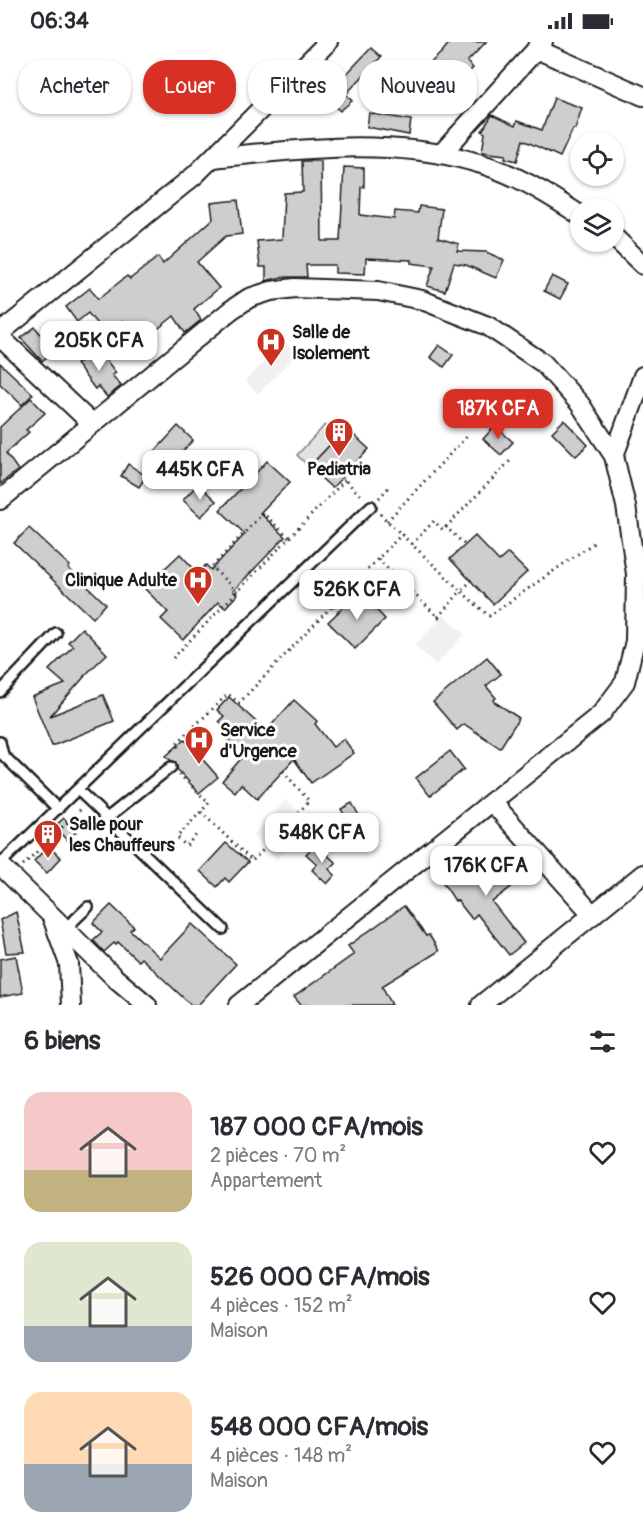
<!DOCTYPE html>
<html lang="fr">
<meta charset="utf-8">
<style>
body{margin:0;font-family:Pangolin,sans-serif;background:#f7f7f7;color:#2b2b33;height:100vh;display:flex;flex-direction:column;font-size:22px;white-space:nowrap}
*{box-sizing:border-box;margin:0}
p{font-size:20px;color:#7c7c81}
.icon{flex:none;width:33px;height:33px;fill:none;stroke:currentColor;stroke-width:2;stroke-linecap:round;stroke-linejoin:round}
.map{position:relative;height:963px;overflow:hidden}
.panel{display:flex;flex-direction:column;background:#fff;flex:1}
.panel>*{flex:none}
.hud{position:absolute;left:18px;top:18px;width:608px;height:54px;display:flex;gap:12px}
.controls{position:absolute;left:570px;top:90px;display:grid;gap:12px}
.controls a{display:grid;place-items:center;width:54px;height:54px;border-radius:50%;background:#fff;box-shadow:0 2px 4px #0004;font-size:30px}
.price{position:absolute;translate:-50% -51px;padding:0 14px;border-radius:12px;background:#fff;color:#222;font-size:20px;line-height:39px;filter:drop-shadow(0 2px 3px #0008)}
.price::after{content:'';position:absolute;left:50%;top:36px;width:18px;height:14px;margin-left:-9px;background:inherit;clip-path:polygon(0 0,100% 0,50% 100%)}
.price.current{background:#d93025;color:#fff}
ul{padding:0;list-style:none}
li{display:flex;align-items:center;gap:18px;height:150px;padding:0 24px}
li span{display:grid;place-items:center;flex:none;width:168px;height:120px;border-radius:18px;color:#555}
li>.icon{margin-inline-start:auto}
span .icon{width:72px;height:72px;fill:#fffc;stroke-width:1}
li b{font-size:26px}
h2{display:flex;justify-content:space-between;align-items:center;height:72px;padding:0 24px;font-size:26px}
.chip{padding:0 21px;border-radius:24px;background:#fff;box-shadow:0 2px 4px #0004;font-size:21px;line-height:54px}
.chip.current{background:#d93025;color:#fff}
.status{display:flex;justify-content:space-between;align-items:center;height:42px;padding:0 30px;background:#fff;direction:ltr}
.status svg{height:16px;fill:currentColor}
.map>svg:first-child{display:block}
.built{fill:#f0f0f0}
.green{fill:#e2e2e2;stroke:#7f7f7f;stroke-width:1.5}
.building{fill:#cecece;stroke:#1c1c1c;stroke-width:1.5}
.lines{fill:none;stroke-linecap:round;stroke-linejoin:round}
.lane-casing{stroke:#1c1c1c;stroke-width:14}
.street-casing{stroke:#1c1c1c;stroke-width:22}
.path{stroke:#1c1c1c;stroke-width:3;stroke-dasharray:1.5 4.5;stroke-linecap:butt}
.lane{stroke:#fff;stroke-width:9}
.street{stroke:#fff;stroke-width:18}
.labels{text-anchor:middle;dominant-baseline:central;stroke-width:6;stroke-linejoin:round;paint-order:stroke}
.poi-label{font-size:18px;font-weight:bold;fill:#1c1c1c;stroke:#fff;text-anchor:start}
</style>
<div class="status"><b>06:34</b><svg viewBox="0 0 49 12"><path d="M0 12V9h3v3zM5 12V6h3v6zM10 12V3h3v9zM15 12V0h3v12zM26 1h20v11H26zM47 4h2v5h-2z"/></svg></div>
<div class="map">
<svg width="643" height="963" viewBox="0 0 643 963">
<rect width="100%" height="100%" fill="#fff"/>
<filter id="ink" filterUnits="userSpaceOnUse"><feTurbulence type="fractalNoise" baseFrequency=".0167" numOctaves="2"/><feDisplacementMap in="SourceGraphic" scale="12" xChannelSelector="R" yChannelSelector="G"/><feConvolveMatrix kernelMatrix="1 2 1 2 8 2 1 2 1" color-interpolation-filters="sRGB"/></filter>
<g filter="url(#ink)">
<g class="built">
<path d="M285 300 297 312 258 352 245 339Z"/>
<path d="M444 573 465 592 436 623 415 603Z"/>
<path d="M286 758 311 782 277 817 253 793Z"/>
</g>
<path class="green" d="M325 383 337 395 309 425 297 413Z"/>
<g class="building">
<path d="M450 0H486L467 20 473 26 459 41 460 43 436 66 411 39 442 10Z"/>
<path d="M371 6 381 15 346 52 352 59 340 69 322 47 334 38 337 42Z"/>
<path d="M554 56 582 66 575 87H573L560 115 523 98 517 119 505 116 506 113 482 110 485 91 482 89 492 73 515 84 517 79 542 88Z"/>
<path d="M369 71 411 78 409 93 367 85Z"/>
<path d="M302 119H321L322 199H340L344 125 364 126V145H361L360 173 394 177 395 169 418 171 419 164 442 167 438 196 459 202 457 209 486 210 504 218 496 236 466 223 454 221 445 249 427 244 434 224 411 221V218L366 216 365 232 335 231V223H306L307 235H282L266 239V225H260L257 199 282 197 284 151 303 150Z"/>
<path d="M238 158 242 192 226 194 197 220 219 246 194 267 201 278 185 291 174 274 140 301 123 279 106 293 88 271 77 280 66 265 90 246 98 257 127 234 130 237 158 215 163 222 213 177 211 161Z"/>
<path d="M552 234 568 242 560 257 544 249Z"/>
<path d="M35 285 54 309 42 319 21 296Z"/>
<path d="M439 303 453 313 444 325 430 315Z"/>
<path d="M97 306 116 331 112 333 121 344 107 355 98 344 95 347 76 322Z"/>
<path d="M0 321 33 352 22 363 0 342Z"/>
<path d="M31 356 45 371 26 388 29 390 6 411 18 428 0 442V385Z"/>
<path d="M564 378 588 403 576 414 552 390Z"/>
<path d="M178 384 193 398 161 432 146 419Z"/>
<path d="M495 384 513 400 501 413 483 397Z"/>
<path d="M346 386 369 407 332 446 309 425Z"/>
<path d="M230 409 255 432 267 419 290 440 260 471 285 495 233 549 237 553 225 566 218 560 183 598 161 577 168 570 144 546 180 512 198 531 206 523 211 528 245 492 220 468 246 441 220 419Z"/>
<path d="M128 422 146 434 139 445 121 434Z"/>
<path d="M198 442 216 459 201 475 183 458Z"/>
<path d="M29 486 70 524 68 526 106 562 93 576 14 501Z"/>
<path d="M475 494 499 519 508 511 527 530 493 562 450 517Z"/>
<path d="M359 550 385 577 355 607 328 580Z"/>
<path d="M82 586 107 612 83 635 85 634 50 674 103 653 114 679 52 704 32 655 65 642 49 628 73 604 68 600Z"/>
<path d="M487 615 501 632 486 644 496 656 493 659 519 676 500 706 464 682 457 688 433 660Z"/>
<path d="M229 655 266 689 294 658 317 679 315 682 333 705 344 697 354 711 311 741 294 717 257 757 241 742 235 750 222 739 244 713 228 698 233 692 219 679 224 674 217 668Z"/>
<path d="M185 697 218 735 199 751 177 727 176 720 170 718 166 714Z"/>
<path d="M450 709 464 727 430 754 416 736Z"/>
<path d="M352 761 361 777 350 783 341 767Z"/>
<path d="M64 776 76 790 67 798 54 785Z"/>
<path d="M226 801 248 820 229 840 225 836 217 845 200 829Z"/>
<path d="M316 802 336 821 329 827 335 833 327 842 312 828 317 822 306 812Z"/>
<path d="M48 804 61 816 47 831 34 819Z"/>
<path d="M482 812 496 833 512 820 524 835 492 860 524 901 509 913 477 872 472 877 457 858 455 859 442 839Z"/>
<path d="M111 863 134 885 130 888 160 916 192 882 236 922 198 963H191L141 916 138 919 118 900 116 903 114 901 104 910 93 898 102 890 93 881Z"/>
<path d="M404 864 426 894 429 893 439 909 382 944 392 963H301L294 955 354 912 348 904Z"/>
<path d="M16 870 25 910 6 911 0 878Z"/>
<path d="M16 914 23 951 0 955V917Z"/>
</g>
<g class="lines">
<g class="lane-casing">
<g id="lane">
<path d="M0 650 56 591"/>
<path d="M0 700 3 713 58 767"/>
<path d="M78 748 223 887"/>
<path d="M107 776 171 725"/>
<path d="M0 822 371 464"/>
<path d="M65 887 88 865"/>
</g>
</g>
<g class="street-casing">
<g id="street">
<path d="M536 7 643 54"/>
<path d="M441 112 543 0"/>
<path d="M213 116C296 107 389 96 471 119 511 129 546 151 580 173"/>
<path d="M614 195 643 223"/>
<path d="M0 291 195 133 328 0"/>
<path d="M0 295 92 382"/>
<path d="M614 414 643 334"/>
<path d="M0 458 231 268 249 256 271 249 295 246 378 249 422 258 488 284 543 321 580 362 614 414 626 464 636 532 635 599 625 640 601 672 239 963"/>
<path d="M492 760 593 873"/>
<path d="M0 823 114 935 147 963"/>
<path d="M53 878 69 922 71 963"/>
<path d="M481 963 643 832"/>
</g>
</g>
<g class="path">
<path d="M342 435 362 455"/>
<path d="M379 456 390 444"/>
<path d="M380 472 461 549 471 539 468 535"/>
<path d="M387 479 468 393"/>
<path d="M446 485 510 419"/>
<path d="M412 502 434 479 443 488 446 485 466 504"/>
<path d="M378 517 440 577"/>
<path d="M237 550 212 525 263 471 289 496"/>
<path d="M338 570 332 564 402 492"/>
<path d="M438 575 461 549 489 574 595 500"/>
<path d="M173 616 345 438"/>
<path d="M179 705 176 702 228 652 239 661 332 564"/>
<path d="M283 729 309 759 299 770"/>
<path d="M179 732 209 761 177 795 186 804 197 792"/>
<path d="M201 770 252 819 266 805"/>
<path d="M23 823 81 767"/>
</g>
<use href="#lane" class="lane"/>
<use href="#street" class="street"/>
</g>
</g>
<defs>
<g id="hospital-pin" transform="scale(1.5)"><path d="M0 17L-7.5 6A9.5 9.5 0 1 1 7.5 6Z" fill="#c8321e" stroke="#fff"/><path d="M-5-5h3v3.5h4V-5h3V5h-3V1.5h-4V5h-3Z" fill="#fff"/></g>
<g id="building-pin" transform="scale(1.5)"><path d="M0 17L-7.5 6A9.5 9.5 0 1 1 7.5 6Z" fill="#c8321e" stroke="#fff"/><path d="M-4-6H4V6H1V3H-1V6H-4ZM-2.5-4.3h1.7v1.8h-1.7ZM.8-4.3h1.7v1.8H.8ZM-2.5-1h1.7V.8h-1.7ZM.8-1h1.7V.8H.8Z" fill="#fff"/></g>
</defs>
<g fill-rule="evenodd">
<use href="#hospital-pin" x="271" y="300"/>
<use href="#building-pin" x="339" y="390"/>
<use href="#hospital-pin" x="198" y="538"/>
<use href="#hospital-pin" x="199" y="698"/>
<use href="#building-pin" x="48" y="792"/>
</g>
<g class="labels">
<g class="poi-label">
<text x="292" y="290">Salle de<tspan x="292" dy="21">Isolement</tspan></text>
<text x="339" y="427" text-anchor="middle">Pediatria</text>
<text x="177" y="538" text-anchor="end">Clinique Adulte</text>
<text x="220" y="688">Service<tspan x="220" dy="21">d'Urgence</tspan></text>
<text x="69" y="782">Salle pour<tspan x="69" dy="21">les Chauffeurs</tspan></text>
</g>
</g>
</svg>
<div class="controls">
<a><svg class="icon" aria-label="locate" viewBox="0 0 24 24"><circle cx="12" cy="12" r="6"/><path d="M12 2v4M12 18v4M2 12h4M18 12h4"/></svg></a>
<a><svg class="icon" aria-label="layers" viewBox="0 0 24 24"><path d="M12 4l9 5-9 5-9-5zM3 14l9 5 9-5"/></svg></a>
</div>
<b class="price" style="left:99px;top:330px">205K CFA</b>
<b class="price current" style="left:498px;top:398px">187K CFA</b>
<b class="price" style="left:200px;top:459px">445K CFA</b>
<b class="price" style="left:357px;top:579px">526K CFA</b>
<b class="price" style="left:322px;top:822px">548K CFA</b>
<b class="price" style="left:486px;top:855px">176K CFA</b>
<div class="hud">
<a class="chip">Acheter</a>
<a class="chip current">Louer</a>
<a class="chip">Filtres</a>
<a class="chip">Nouveau</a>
</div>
</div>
<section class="panel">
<h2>6 biens<svg class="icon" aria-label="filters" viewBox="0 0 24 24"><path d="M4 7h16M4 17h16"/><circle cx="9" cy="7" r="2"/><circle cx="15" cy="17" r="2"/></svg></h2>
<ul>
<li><span style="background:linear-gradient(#f6c9c9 65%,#c2b280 0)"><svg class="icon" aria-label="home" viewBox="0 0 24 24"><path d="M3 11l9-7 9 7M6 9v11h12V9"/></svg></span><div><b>187 000 CFA/mois</b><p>2 pièces · 70 m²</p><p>Appartement</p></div><svg class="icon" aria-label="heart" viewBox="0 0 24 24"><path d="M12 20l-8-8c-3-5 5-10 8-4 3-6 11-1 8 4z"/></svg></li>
<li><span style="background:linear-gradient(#dfe7d0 70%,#9aa5b1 0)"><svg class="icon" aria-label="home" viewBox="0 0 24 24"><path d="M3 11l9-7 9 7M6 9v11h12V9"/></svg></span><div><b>526 000 CFA/mois</b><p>4 pièces · 152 m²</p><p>Maison</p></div><svg class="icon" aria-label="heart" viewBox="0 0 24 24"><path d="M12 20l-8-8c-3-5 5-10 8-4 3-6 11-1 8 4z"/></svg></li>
<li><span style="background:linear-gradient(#ffd9b3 60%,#9aa5b1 0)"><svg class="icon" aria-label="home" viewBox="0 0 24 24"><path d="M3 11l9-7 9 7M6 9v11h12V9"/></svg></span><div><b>548 000 CFA/mois</b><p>4 pièces · 148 m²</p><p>Maison</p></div><svg class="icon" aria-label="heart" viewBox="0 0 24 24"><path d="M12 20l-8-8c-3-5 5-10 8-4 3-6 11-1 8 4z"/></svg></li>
</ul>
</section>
